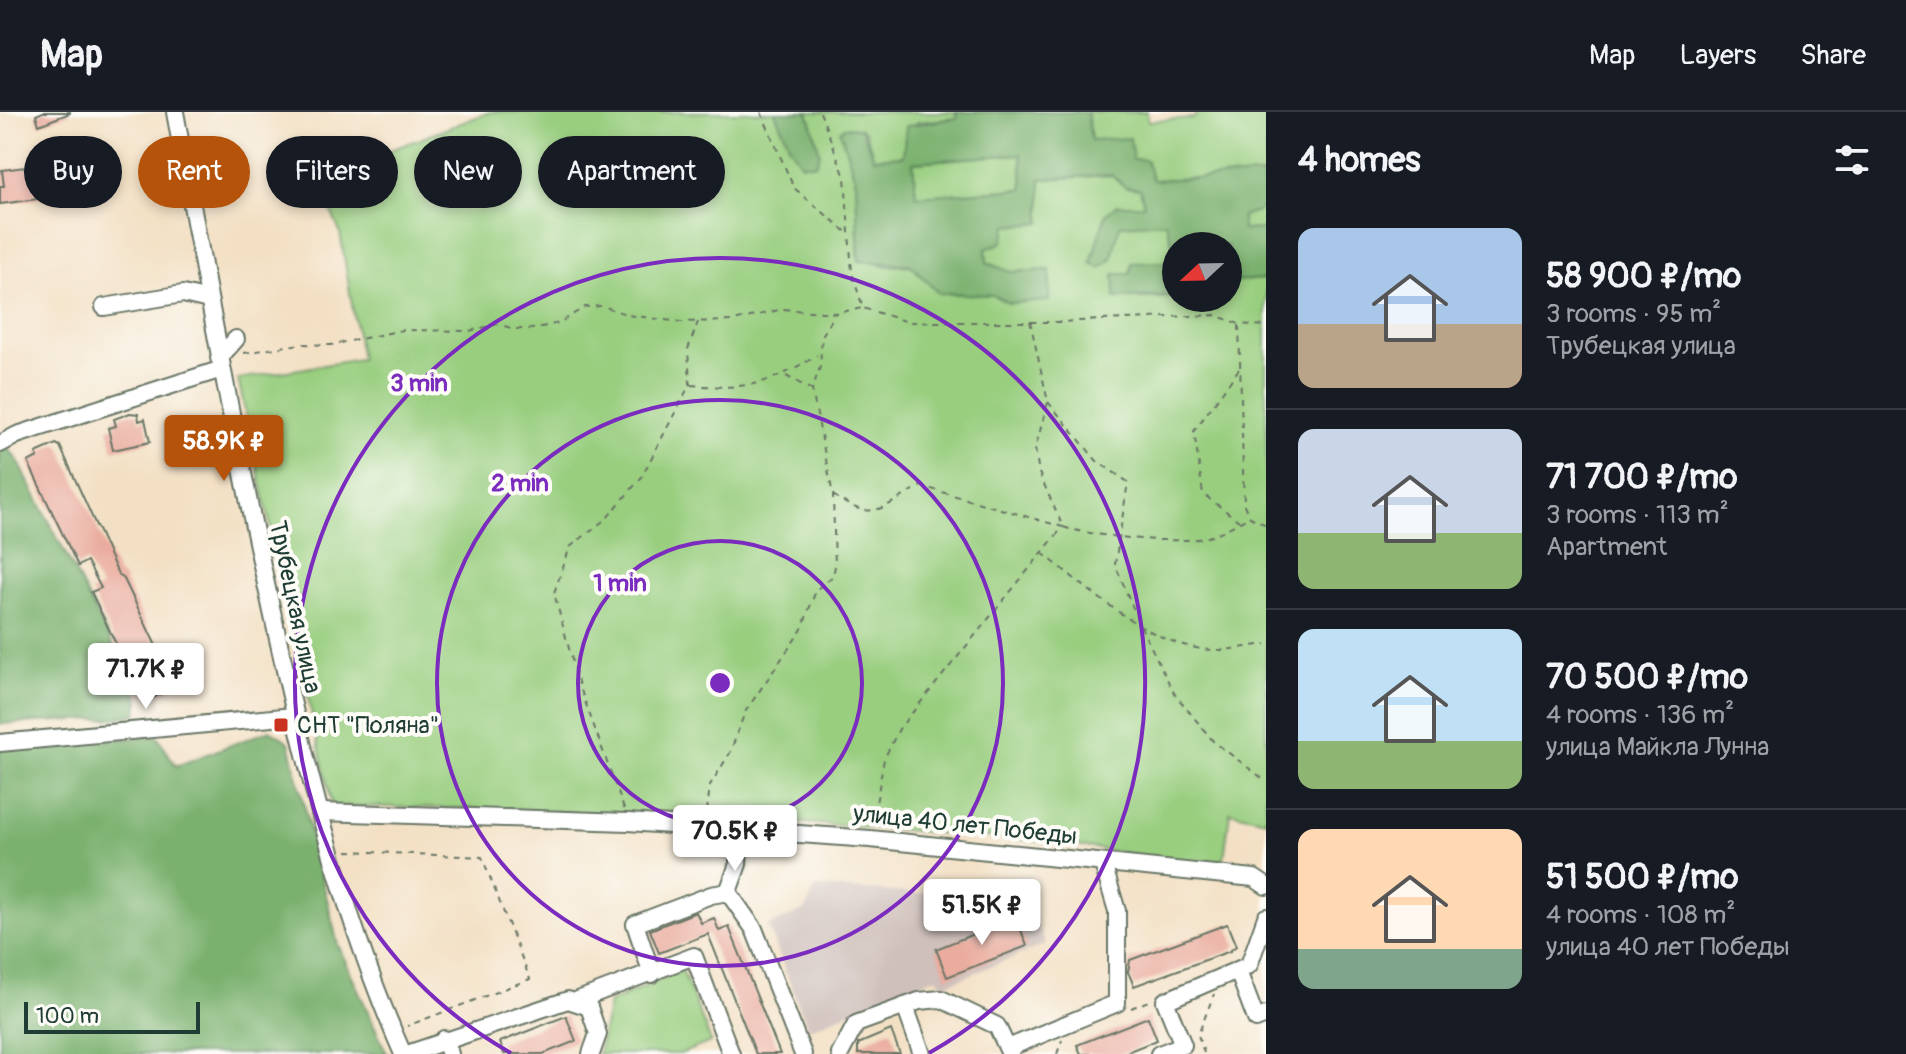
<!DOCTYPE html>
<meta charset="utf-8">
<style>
body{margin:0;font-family:Pangolin,sans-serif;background:#20242c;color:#f1f3f6;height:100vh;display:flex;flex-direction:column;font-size:30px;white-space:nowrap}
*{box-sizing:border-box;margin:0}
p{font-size:26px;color:#9ea1a6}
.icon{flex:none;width:44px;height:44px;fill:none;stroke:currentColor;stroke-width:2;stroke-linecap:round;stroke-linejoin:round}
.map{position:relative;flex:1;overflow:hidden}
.details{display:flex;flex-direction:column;background:#171b24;width:640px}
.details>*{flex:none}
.banner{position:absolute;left:24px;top:24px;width:760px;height:72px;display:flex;gap:16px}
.needle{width:52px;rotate:248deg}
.controls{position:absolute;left:1162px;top:120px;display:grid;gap:16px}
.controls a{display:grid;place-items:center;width:80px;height:80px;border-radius:50%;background:#171b24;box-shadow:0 4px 12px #0003;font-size:40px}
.scale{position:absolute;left:24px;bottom:20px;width:176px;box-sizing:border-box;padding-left:8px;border:4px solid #1f3d34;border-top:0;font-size:22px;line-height:28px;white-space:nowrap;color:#1f3d34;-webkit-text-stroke:6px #fdfcf7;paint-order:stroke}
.price{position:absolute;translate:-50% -68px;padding:0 18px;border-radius:8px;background:#fff;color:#222;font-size:26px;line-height:52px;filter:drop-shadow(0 2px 4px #0008)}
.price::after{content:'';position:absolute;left:50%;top:48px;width:24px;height:18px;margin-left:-12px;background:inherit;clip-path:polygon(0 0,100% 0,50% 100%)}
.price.current{background:#b45309;color:#fff}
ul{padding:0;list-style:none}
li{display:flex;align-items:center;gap:24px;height:200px;padding:0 32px}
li+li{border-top:2px solid #363941}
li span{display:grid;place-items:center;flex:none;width:224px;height:160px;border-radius:16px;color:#555}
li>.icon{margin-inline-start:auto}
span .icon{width:96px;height:96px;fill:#fffc;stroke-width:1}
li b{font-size:34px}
h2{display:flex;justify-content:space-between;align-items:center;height:96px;padding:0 32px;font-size:34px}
.pill{padding:0 28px;border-radius:36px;background:#171b24;box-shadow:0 4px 12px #0003;font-size:28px;line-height:72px}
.pill.current{background:#b45309;color:#fff}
header{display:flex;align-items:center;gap:48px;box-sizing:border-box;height:112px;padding:0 40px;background:#171b24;border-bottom:2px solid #363941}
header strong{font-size:38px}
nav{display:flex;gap:44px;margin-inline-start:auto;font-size:28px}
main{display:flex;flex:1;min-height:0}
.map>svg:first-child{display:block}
.industrial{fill:#cfc0bb}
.green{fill:#99ce7f;stroke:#5c865a;stroke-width:2}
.forest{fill:#7ab16e;stroke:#4c7751;stroke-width:2;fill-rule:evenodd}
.building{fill:#eaac9e}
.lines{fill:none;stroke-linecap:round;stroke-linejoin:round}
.minor-casing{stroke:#697666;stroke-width:20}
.path{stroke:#697666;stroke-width:2;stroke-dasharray:6 6;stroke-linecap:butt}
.minor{stroke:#fff;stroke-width:16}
.ring{fill:none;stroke:#7b2cbf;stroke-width:4}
.poi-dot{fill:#c8321e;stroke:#fdfcf7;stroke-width:3}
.labels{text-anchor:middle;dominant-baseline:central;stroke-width:8;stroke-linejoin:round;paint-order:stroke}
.street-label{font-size:24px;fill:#1f3d34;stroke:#fdfcf7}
.poi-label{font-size:24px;fill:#1f3d34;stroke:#fdfcf7;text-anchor:start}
.centre{fill:#7b2cbf;stroke:#fdfcf7;stroke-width:4}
.ring-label{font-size:24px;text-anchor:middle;font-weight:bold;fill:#7b2cbf;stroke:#fdfcf7;stroke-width:8;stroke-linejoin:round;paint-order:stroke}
</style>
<header>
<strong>Map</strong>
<nav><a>Map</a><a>Layers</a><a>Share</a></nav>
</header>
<main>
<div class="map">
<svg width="1266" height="942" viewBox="0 0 1266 942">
<rect width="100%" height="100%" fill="#fdfcf7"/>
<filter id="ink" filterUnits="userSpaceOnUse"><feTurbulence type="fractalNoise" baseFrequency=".0125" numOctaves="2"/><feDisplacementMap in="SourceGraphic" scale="16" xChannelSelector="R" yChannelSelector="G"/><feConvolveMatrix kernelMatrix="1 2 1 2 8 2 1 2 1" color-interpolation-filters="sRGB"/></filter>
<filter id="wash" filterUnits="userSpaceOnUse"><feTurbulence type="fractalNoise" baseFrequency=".006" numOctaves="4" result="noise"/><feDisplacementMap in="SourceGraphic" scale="32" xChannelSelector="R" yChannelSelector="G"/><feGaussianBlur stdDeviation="1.8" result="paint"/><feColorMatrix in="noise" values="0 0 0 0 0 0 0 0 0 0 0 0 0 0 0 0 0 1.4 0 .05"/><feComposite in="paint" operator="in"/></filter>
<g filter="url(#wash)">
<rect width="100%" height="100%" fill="#f3e0c4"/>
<path class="industrial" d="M816 775 1029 788 1046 832 942 874 937 865 808 917 768 814 805 798Z"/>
<g class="green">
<path d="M490 0H775L790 35 815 22 808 0H956L957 6 917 10 903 44 874 46 865 19H841L856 70 859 148 889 154 911 153 938 181 993 183 1009 191 1049 158 1011 160 987 151 986 137 1041 67 1113 63 1140 76 1144 93H1117L1111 148 1119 113 1166 110 1176 145V150L1132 151 1131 162 1115 186H1228V169L1266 167V708L1230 700 1224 747C1181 758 1143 743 1099 737 1050 729 999 726 949 722 744 704 537 697 332 694L238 267 361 247 340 120 317 66Z"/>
<path d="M1087 0H1147L1148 9 1195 6 1196 0H1266V69L1263 63 1153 68 1133 47 1091 28Z"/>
<path d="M1021 42 1024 77 916 85 913 50Z"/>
<path d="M1266 90V117L1242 119V103L1258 99Z"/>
<path d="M682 858 711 930 680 942H598L609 891Z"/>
</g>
<g class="forest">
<path d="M775 0H808L820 41 816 52H802L790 35Z"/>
<path d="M956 0H1087L1091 28 1130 26 1133 47 1146 48 1153 68 1263 63 1266 90 1258 99 1242 104V118L1266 117V167L1228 169V134H1176V145L1166 110 1120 113 1111 148 1099 156 1091 151 1106 102 1117 93H1144L1140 77 1125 75 1112 63 1041 67V111L1007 114 1003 130 986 137 987 151 1011 160 1050 158 1049 189 1009 191 993 183 938 181 911 153 859 149 856 70 840 19 844 15 861 16 874 46 903 44 906 14 957 6ZM1021 42 1023 77 916 84 913 50Z"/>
<path d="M1176 150V183L1115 186 1114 162H1130L1132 151Z"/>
<path d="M0 327 17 347 135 577 139 589 136 602 116 606 0 612Z"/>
<path d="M270 618 289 630 338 833 387 942H0V638L157 624 176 654Z"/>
</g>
<g id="blocks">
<g class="building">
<path d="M43 0H70V1L39 13 36 3Z"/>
<path d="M63 50 68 83 0 92V74H4L2 58Z"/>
<path d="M130 301 138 302 139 309 145 307 150 330 113 338 108 316 116 314 114 307Z"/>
<path d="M56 332 60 334 118 462 123 465 173 569V576L153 586 150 579 141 584 91 480 101 476 87 449 78 454 28 350 38 345 36 341Z"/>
<path d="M696 800 701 811 714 806 719 819 729 815 780 942H756L708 822 659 841 650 818Z"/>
<path d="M1016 805 1027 834 947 865 936 837Z"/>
<path d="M1227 812 1236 834 1230 839 1134 874 1128 860 1130 848Z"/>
<path d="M566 904 576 929 543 942H504L500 930Z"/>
<path d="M1148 905 1157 928 1122 942H1081L1077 933Z"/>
<path d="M891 918 900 942H858V932Z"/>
</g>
</g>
</g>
<g filter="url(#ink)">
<use href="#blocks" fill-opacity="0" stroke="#697666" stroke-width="2"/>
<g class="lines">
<g class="minor-casing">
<g id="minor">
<path d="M175 0C205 165 235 331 271 495 304 647 340 799 403 942"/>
<path d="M104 195 183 182 209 188"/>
<path d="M219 246 236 227"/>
<path d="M0 332 17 323 222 257"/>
<path d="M0 631 294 604"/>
<path d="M320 700 628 710 870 727 1254 766 1266 774"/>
<path d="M728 780 738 752 740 718"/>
<path d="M1238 859 1256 907 1266 903"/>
<path d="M652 862 635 812 711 783 728 780 754 817 803 942"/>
<path d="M578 888 694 844 731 942"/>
<path d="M905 894 922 942"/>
<path d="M444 927 450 942"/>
<path d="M1008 936 1117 891V799L1103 752"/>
<path d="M407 942 568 888 589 895 598 922 591 942"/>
<path d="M840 942 856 912 919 889 941 887 997 914 1010 942"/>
<path d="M1159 942 1183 933 1165 889 1249 853 1266 805"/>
</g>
</g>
<g class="path">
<path d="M761 0 794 76 849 122"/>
<path d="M820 0 845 65 852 161 863 196 908 210H1058L1215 203 1239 212 1266 214"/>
<path d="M1030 209 1048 290 1035 337 1039 361 1063 415C1088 424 1186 434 1211 424 1224 419 1237 411 1250 405"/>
<path d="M1239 213 1244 393 1250 405 1266 413"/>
<path d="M244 241 300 232 331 233 403 218 469 219 498 212 514 217H532L559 211 585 195 603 194 628 203 680 210 734 209 783 197 835 201 863 196"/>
<path d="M1239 257 1194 319 1203 382 1239 409"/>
<path d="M786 264 812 278"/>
<path d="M691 273C747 278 769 273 817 243"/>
<path d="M1048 290 1097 349 1128 370 1115 452 1140 513 1174 581 1213 629 1266 669"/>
<path d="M833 383C874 412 882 395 921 374L1063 415 899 617 884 647 872 714"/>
<path d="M1042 441C1090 477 1148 534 1211 538 1229 539 1248 534 1266 532"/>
<path d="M624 697 578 570 554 481 570 435 607 406 641 366 690 272 688 237 698 210"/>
<path d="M707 699 710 673 730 641 745 600 802 517 816 478 833 464 835 454 833 383 812 278 820 255 822 224 835 202"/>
<path d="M347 739 482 745 530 867 407 914"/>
<path d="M1131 896 1151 888"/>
<path d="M1204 941 1198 923 1214 882"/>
<path d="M1057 942 1062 928"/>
</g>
<use href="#minor" class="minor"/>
</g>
</g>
<g class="ring">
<circle cx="720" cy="571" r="142"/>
<circle cx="720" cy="571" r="283"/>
<path d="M511 941A425 425 0 1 1 929 941"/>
</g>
<rect class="poi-dot" x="273" y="605" width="16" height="16" rx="4"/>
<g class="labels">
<g class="street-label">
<text transform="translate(295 495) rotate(78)">Трубецкая улица</text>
<text transform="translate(965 713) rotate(6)">улица 40 лет Победы</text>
</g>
<g class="poi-label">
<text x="297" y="613">СНТ "Поляна"</text>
</g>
</g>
<circle cx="720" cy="571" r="12" class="centre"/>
<g class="ring-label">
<text x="419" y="279">3 min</text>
<text x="520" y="379">2 min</text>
<text x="620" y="479">1 min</text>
</g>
</svg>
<div class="controls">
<a><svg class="needle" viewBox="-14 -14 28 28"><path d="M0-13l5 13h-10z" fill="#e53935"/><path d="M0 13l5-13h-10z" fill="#9ea1a6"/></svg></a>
</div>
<div class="scale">100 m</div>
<b class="price current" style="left:224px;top:371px">58.9K ₽</b>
<b class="price" style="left:146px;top:599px">71.7K ₽</b>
<b class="price" style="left:735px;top:761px">70.5K ₽</b>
<b class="price" style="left:982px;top:835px">51.5K ₽</b>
<div class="banner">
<a class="pill">Buy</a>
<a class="pill current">Rent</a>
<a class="pill">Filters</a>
<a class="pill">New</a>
<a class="pill">Apartment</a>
</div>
</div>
<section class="details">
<h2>4 homes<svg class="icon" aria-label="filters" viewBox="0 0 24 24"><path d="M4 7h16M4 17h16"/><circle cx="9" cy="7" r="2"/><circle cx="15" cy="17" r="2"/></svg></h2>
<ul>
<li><span style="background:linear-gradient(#a9c7e8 60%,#b9a48a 0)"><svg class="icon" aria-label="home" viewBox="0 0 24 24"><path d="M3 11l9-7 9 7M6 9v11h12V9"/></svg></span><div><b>58 900 ₽/mo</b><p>3 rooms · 95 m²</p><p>Трубецкая улица</p></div></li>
<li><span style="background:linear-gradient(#c9d6e8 65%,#8fb573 0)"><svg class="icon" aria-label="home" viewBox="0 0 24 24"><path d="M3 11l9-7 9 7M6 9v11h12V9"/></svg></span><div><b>71 700 ₽/mo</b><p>3 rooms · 113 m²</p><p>Apartment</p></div></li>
<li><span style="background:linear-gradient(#bfe0f5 70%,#8fb573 0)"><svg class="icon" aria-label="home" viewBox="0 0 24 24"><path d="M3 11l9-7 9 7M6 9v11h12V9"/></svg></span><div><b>70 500 ₽/mo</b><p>4 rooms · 136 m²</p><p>улица Майкла Лунна</p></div></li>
<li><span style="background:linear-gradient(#ffd9b3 75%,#7fa58c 0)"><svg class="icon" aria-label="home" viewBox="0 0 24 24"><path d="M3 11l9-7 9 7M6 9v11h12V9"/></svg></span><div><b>51 500 ₽/mo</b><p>4 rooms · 108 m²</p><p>улица 40 лет Победы</p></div></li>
</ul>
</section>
</main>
